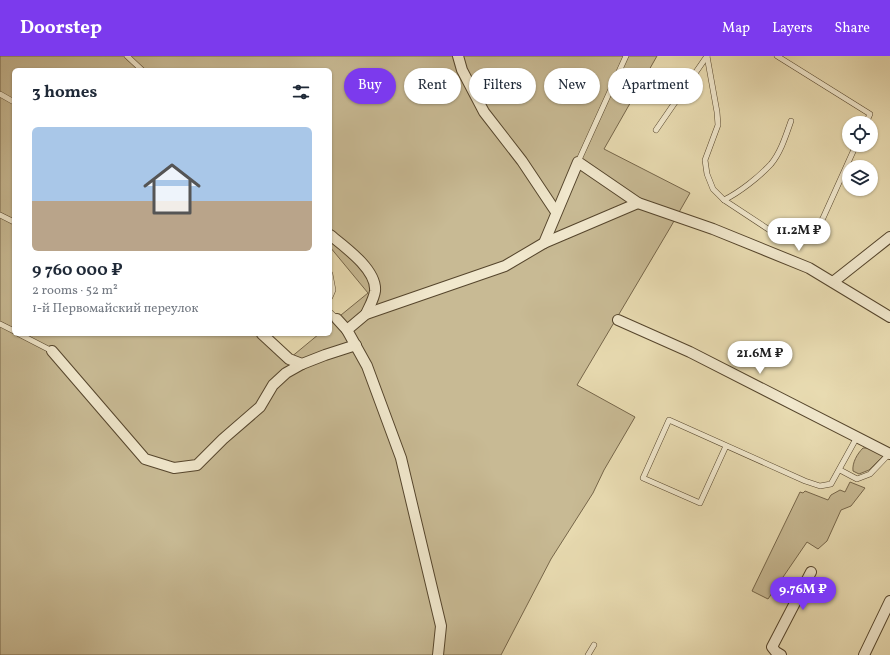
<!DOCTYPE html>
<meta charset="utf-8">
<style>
body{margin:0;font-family:Vollkorn,serif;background:#f6f6f7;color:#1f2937;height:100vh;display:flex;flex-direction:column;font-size:15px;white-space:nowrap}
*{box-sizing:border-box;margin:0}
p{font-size:13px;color:#747a83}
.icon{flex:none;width:22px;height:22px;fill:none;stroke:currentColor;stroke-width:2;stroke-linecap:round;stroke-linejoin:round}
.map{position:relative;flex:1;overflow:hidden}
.panel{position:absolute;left:12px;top:12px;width:320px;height:268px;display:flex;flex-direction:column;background:#fff;border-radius:6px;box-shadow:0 1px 3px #0004}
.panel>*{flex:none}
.hud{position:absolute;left:344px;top:12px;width:380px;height:36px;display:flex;gap:8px}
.controls{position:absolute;left:842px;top:60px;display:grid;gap:8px}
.controls a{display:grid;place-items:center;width:36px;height:36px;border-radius:50%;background:#fff;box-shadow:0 1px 3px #0004;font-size:20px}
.price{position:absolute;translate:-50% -34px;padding:0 9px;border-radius:14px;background:#fff;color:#222;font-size:13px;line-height:26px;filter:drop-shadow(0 1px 2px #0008)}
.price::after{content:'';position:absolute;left:50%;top:24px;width:12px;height:9px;margin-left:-6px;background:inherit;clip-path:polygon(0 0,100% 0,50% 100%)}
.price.active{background:#7c3aed;color:#fff}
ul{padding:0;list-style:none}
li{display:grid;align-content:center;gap:8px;height:212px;padding:0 20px}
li+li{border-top:1px solid #e0e1e3}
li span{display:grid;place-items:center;height:124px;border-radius:6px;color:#555}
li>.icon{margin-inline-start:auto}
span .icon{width:72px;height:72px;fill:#fffc;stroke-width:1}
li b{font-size:17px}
h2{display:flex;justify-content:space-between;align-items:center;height:48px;padding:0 20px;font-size:17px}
.tag{padding:0 14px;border-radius:18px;background:#fff;box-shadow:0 1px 3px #0004;font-size:14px;line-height:36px}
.tag.active{background:#7c3aed;color:#fff}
header{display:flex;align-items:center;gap:24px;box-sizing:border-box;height:56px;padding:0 20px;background:#7c3aed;color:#fff}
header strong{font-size:19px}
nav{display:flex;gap:22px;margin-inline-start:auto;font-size:14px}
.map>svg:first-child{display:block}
.green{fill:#c8ba94;stroke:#76664a;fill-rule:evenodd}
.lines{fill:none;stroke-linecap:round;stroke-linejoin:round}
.lane-casing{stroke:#55452c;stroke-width:6}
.street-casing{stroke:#55452c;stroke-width:12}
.lane{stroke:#f1e8cd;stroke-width:5}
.street{stroke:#f1e8cd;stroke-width:10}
</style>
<header>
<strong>Doorstep</strong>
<nav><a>Map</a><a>Layers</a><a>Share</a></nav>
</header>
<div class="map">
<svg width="890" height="599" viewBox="0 0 890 599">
<rect width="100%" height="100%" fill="#e9dcb2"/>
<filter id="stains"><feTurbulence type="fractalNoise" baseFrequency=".005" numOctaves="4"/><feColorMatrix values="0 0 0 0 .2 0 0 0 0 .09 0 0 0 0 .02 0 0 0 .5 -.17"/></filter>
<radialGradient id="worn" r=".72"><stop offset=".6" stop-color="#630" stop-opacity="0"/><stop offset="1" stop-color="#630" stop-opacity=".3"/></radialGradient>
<g class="green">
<path d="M0 0H657L604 93 690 137 670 172 577 329 635 361 604 414 593 437 551 503 501 599H0ZM14 14H330V191L368 237 330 268V278H319L290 302 267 278H14Z"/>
<path d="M863 392H869L884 399 869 414 859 418 853 415C852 407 857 398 863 392Z"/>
<path d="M850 426 865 432 851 450 841 454 827 485 818 493 807 486 768 543 752 535 800 436 803 437 805 435 828 444 831 439 840 434 845 436Z"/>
</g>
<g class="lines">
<g class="lane-casing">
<g id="lane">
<path d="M127 0 142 14"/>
<path d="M707 0 717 56 718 69 705 104 707 118 713 133 724 144C740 136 759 121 771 108 781 96 786 79 791 65"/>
<path d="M777 0 870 58 866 67"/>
<path d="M0 38 14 46"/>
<path d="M656 74 707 0"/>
<path d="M578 106 626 0"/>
<path d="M724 144 768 173 805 184 816 174 823 162 856 89"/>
<path d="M0 159 14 166"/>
<path d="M330 218 333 234 330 241"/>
<path d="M330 256 337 263"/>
<path d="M0 268 14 275"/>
<path d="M19 278 52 295"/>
<path d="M726 390 700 447 643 422 669 364 805 425 820 430 831 428 857 381"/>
<path d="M840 414 857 423 870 418 890 397"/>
<path d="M588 599 594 589"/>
</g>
</g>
<g class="street-casing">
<g id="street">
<path d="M458 0 462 14 484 56 522 105 556 156"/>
<path d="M330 179C345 191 377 214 375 235 374 243 369 251 366 258"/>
<path d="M544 187 638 147"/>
<path d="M833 226 890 181"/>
<path d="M337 263 347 274"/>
<path d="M618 264 690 296 890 398"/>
<path d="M262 278 289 303 302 308 325 299 356 289"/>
<path d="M52 295 145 403 174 412 197 409 223 383 260 351 273 329 286 317 302 308"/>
<path d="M438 599 441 570 401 402 367 310 347 274 366 258 505 210 544 187 578 106 638 147 713 173 809 212 890 261"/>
<path d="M781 599 776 596 772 591 811 516"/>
<path d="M864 599 890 545"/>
</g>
</g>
<use href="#lane" class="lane"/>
<use href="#street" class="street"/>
</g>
<rect width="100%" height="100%" filter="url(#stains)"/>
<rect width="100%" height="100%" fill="url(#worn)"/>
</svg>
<div class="controls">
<a><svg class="icon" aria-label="locate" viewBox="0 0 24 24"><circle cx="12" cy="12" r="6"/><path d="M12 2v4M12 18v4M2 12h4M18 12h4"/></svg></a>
<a><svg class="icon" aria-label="layers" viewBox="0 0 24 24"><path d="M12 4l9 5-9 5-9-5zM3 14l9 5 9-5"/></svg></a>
</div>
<b class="price" style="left:799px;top:196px">11.2M ₽</b>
<b class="price" style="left:760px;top:319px">21.6M ₽</b>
<b class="price active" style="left:803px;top:555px">9.76M ₽</b>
<div class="hud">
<a class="tag active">Buy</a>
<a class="tag">Rent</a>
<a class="tag">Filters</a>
<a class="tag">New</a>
<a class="tag">Apartment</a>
</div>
<section class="panel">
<h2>3 homes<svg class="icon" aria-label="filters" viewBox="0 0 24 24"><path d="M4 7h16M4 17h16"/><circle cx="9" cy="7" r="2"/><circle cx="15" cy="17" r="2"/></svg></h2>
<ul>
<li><span style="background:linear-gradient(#a9c7e8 60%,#b9a48a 0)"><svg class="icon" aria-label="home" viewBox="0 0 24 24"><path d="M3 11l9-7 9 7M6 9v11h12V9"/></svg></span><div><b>9 760 000 ₽</b><p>2 rooms · 52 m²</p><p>1-й Первомайский переулок</p></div></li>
</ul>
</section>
</div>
